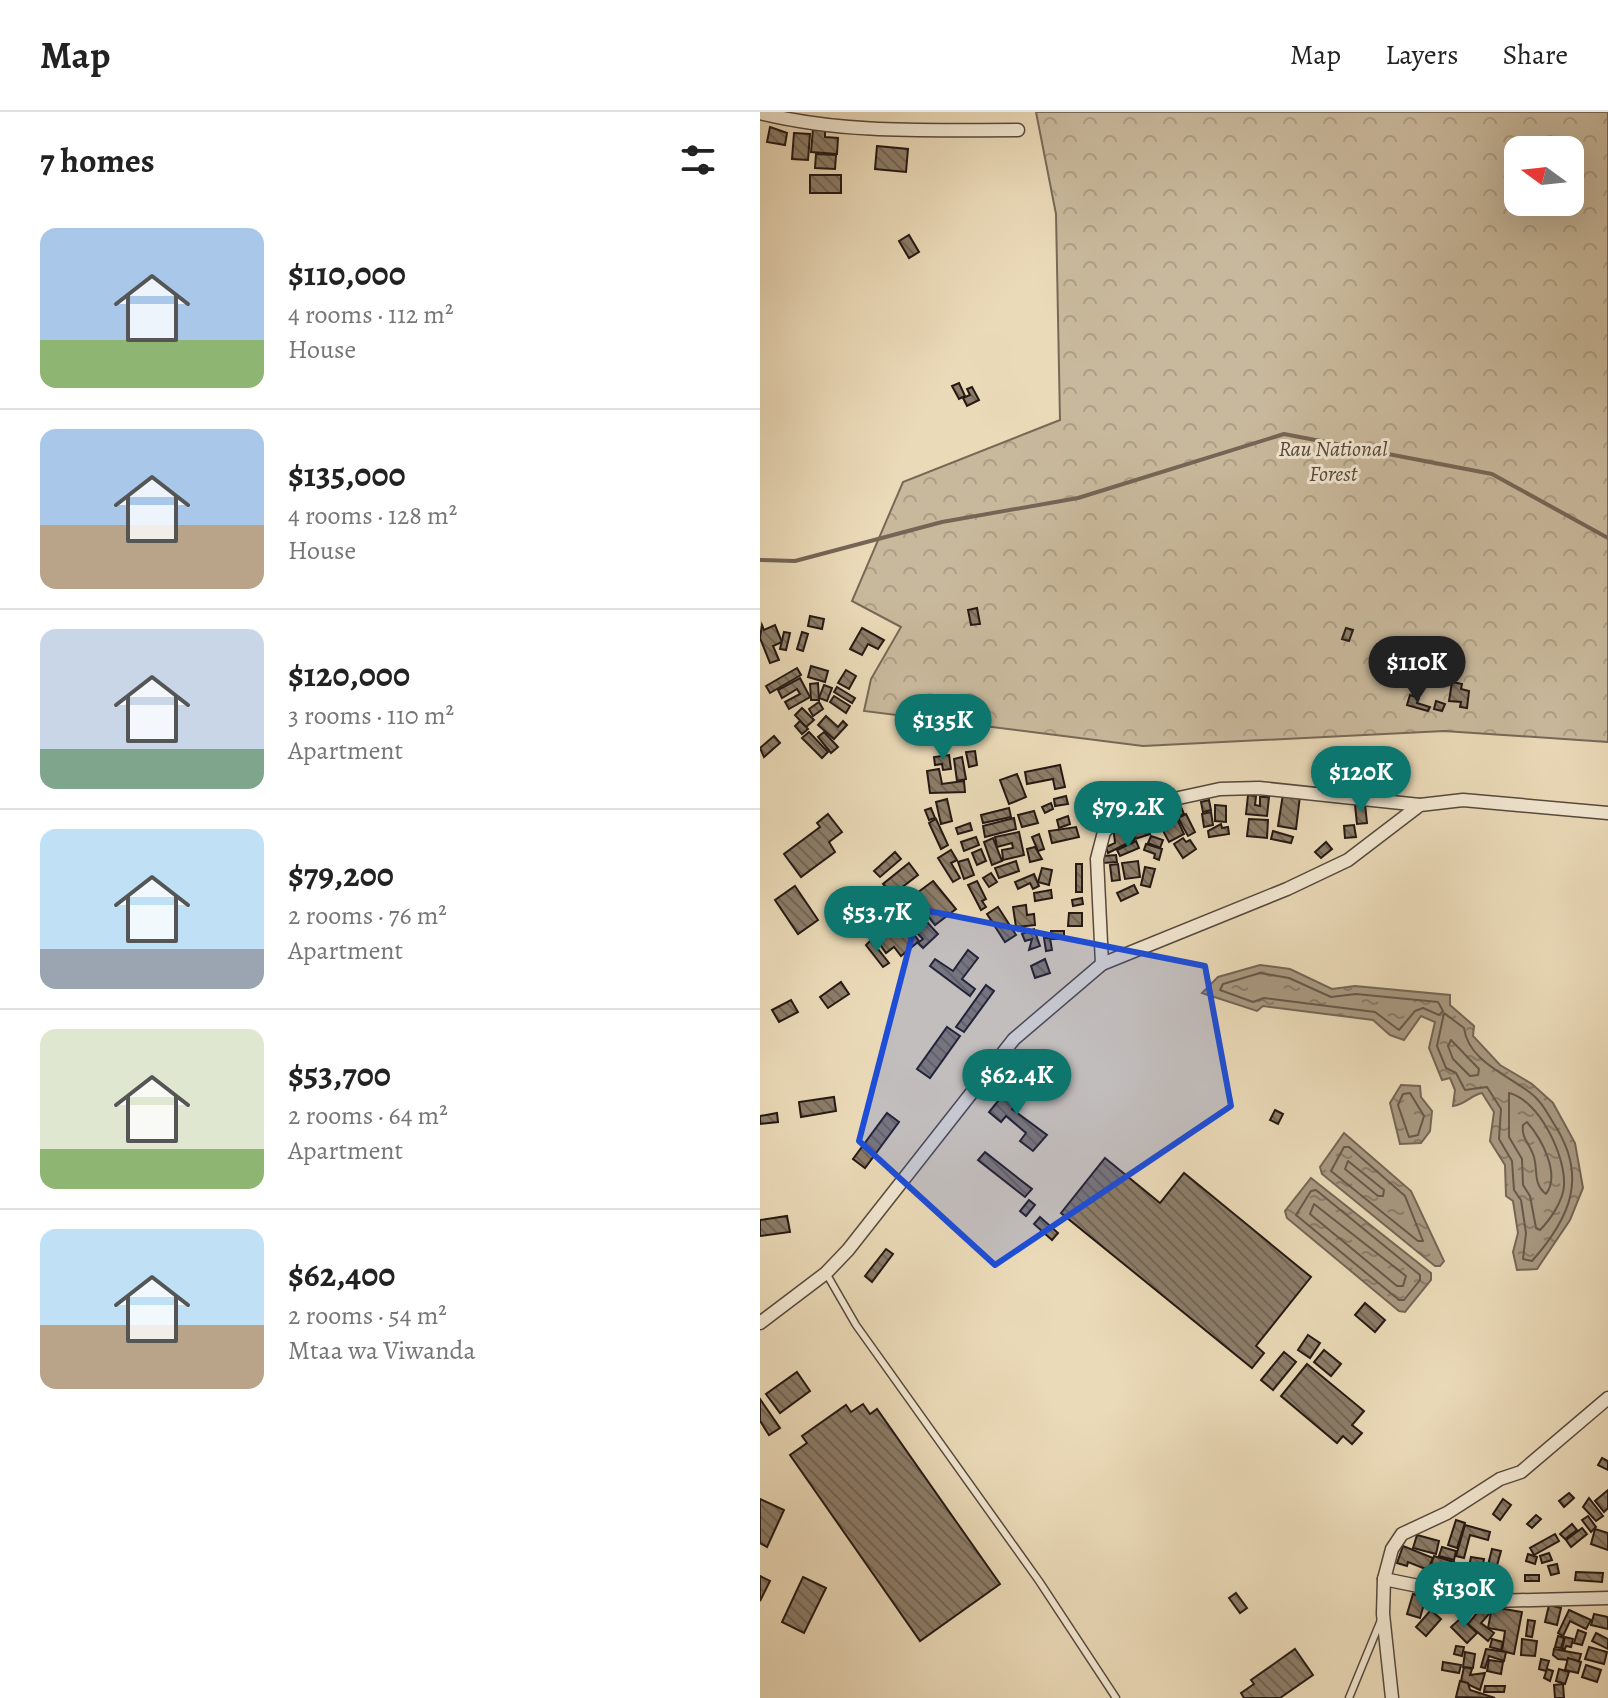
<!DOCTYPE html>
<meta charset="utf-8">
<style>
body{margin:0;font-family:Alegreya,serif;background:#f2f2f2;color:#222;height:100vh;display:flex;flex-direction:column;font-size:30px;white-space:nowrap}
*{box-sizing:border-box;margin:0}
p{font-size:26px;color:#767676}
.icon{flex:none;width:44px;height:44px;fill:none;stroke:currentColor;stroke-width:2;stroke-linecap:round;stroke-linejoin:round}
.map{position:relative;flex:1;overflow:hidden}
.panel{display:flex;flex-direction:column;background:#fff;width:760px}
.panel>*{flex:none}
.needle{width:52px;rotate:285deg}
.controls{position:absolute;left:744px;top:24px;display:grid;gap:16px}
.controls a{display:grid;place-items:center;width:80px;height:80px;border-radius:16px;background:#fff;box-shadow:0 8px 32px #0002;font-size:40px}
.price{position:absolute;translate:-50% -68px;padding:0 18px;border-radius:28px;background:#0f766e;color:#fff;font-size:26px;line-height:52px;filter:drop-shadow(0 2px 4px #0008)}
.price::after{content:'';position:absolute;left:50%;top:48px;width:24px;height:18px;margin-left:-12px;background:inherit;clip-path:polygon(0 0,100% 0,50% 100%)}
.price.active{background:#222;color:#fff}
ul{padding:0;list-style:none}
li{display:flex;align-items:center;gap:24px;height:200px;padding:0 40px}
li+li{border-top:2px solid #e0e0e0}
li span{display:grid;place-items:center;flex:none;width:224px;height:160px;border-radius:16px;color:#555}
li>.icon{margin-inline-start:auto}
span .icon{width:96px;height:96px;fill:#fffc;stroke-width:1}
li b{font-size:34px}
h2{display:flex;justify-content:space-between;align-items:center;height:96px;padding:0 40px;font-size:34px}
header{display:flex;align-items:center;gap:48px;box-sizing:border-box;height:112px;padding:0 40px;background:#fff;border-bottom:2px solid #e0e0e0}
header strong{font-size:38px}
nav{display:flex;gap:44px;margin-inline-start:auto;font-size:28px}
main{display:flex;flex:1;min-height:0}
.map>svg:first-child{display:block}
.forest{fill:url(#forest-crowns);stroke:#776958;stroke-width:2;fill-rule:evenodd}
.water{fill:url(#water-ripples);stroke:#746555;stroke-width:2}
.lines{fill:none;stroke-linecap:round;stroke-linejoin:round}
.shore{stroke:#66584a;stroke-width:2}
.stream{stroke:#746555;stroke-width:4}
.building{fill:url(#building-back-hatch);stroke:#251914;stroke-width:2}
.service-casing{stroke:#56493d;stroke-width:9}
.minor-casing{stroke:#56493d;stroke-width:15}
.service{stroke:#f2e7d1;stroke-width:6}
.minor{stroke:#f2e7d1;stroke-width:12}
.marked{fill:#1d4ed8;fill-opacity:0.2;stroke:#1d4ed8;stroke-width:6;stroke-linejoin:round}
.labels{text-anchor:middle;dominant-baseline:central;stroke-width:6;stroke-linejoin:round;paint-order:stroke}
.park-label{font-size:22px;font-style:italic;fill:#56493d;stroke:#f2e7d1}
</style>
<header>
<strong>Map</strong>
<nav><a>Map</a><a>Layers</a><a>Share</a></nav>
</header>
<main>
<section class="panel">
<h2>7 homes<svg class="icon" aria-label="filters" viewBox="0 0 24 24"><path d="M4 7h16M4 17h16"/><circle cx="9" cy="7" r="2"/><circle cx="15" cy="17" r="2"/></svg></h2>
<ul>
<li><span style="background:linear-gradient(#a9c7e8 70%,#8fb573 0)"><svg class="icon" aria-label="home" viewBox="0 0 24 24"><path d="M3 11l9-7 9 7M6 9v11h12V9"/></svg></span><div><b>$110,000</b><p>4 rooms · 112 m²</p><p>House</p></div></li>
<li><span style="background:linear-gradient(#a9c7e8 60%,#b9a48a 0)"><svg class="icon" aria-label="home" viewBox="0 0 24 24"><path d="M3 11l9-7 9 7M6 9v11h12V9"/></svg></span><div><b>$135,000</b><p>4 rooms · 128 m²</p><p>House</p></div></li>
<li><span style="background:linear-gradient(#c9d6e8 75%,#7fa58c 0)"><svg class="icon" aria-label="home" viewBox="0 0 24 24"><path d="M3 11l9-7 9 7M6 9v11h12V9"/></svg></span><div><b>$120,000</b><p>3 rooms · 110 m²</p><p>Apartment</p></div></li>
<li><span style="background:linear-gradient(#bfe0f5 75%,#9aa5b1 0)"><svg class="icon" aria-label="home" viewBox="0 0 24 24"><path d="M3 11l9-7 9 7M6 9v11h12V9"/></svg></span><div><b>$79,200</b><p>2 rooms · 76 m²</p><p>Apartment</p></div></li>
<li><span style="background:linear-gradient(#dfe7d0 75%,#8fb573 0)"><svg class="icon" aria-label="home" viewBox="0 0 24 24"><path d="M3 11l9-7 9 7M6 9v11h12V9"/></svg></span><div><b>$53,700</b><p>2 rooms · 64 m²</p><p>Apartment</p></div></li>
<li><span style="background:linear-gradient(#bfe0f5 60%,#b9a48a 0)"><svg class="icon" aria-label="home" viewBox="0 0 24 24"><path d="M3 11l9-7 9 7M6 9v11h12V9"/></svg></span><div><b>$62,400</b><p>2 rooms · 54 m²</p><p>Mtaa wa Viwanda</p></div></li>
</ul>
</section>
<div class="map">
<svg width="848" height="1586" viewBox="0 0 848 1586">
<defs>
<pattern id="forest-crowns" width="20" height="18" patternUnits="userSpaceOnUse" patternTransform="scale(2)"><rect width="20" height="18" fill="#c9b99c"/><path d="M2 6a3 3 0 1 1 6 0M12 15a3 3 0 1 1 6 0" fill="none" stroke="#ac9e86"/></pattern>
<pattern id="water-ripples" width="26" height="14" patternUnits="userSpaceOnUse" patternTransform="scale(2)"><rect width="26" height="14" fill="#a89880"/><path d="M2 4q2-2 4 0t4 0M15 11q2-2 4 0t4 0" fill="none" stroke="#897b68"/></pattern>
<pattern id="building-back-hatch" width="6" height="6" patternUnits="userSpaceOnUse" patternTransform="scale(2)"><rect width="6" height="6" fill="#8c7d69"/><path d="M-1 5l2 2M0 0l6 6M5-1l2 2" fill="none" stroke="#726655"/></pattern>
</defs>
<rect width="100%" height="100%" fill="#ebdab8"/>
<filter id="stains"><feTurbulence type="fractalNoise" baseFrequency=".0025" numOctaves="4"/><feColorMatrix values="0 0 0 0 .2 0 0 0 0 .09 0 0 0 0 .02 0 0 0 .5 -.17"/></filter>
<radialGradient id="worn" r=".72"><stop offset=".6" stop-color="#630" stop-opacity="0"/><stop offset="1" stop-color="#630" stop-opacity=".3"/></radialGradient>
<path class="forest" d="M276 0H848V630L684 619 383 634 104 599 111 567 141 515 92 489 143 370 300 308 296 102ZM758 38H810V90H758Z"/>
<g class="water">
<path d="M500 853 530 857 572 877 595 874 690 883V893L714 914 713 924 740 953 772 972 793 991 815 1031 823 1076 810 1108 777 1157 757 1158 753 1140 758 1121 753 1089 746 1084 745 1053 730 1029 734 1000 722 981C711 983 706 992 693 994L695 978 690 966 682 968 669 936 675 910 661 904 644 928 630 923 613 908 503 894 497 899 442 881 458 865Z"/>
<path d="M641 973 660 974 661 985 672 999 670 1019 661 1031 640 1032 630 991Z"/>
<path d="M584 1021 651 1079 684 1149 680 1154H675L562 1062 560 1055Z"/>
<path d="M551 1066 671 1161V1168L645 1200 639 1199 527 1106 525 1099Z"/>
</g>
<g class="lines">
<g class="shore">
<path d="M500 861 529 866 571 885 596 882 678 890 683 899 679 903 663 896 655 899 639 918 615 900 504 886 493 890 460 878 463 872Z"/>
<path d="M684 901 704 916C708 948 745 962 768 979 781 988 786 999 794 1012 828 1064 811 1105 772 1149L763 1147 766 1121 761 1088 754 1078 752 1049 739 1027 741 997 727 975 705 978 696 961 686 956 677 934Z"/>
<path d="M691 928 719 957 718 963 710 964 693 947 688 934Z"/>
<path d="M650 981 664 1004 658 1023 649 1025 638 993 643 982Z"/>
<path d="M749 981C779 988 806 1044 804 1074 803 1089 790 1108 780 1118L776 1116 770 1084 763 1073 762 1047 749 1025Z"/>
<path d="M767 1010C781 1026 801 1062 786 1082 773 1072 778 1060 774 1045 770 1032 761 1026 763 1013Z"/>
<path d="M584 1035H589L645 1084 663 1129H658L571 1059Z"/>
<path d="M588 1049 624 1078 623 1084H618L585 1057Z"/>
<path d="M556 1078 660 1163V1168L644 1188H639L536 1103 551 1079Z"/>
<path d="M554 1092 646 1164 643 1174H637L550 1102Z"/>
</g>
<path class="stream" d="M0 448 35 449 182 410 318 386 524 322 732 362 848 426"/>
</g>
<g class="building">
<path d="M10 15 27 21 25 33 7 30Z"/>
<path d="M53 17 65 18V25L78 26 77 42 51 40Z"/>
<path d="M34 21 50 22 48 48 32 47Z"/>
<path d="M117 34 148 37 146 60 115 57Z"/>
<path d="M56 42 76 43 75 57 55 56Z"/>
<rect x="50" y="63" width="31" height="18"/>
<path d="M149 123 159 140 149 146 139 129Z"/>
<path d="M199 271 205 284 199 287 192 274Z"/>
<path d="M212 275 219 288 207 294 203 286 210 283 207 277Z"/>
<path d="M217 496 220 512 211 513 208 498Z"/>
<path d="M50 504 64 507 62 517 48 514Z"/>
<path d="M2 513 4 518 15 513 22 530 13 534 19 548 10 551 0 526Z"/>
<path d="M102 516 124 528 118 537 108 532 102 543 90 537Z"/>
<path d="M586 516 593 518 589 529 582 527Z"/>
<path d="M24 520 30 521 26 538 20 537Z"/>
<path d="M42 520 48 522 43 539 37 537Z"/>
<path d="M51 554 68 559 65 570 48 565Z"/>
<path d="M37 556 41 563 10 581 6 574Z"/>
<path d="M86 558 96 564 89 577 78 571Z"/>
<path d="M40 566 50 585 29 597 25 590 40 582 37 577 22 586 18 578Z"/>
<path d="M692 570 702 572 701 577 709 579 707 596 700 595 701 590 689 589Z"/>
<path d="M58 571 59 588H51L50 572Z"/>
<path d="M64 573 72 576 67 589 59 586Z"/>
<path d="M77 575 95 586 92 591 74 580Z"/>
<path d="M650 583 659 586 657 591 670 595 668 599 647 593Z"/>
<path d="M74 584 90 594 86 601 70 590Z"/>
<path d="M676 589 685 592 682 599 674 597Z"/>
<path d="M59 590 63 597 53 604 49 597Z"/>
<path d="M42 596 54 608 46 615 35 603Z"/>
<path d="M66 604 78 615 83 609 87 613 74 627 58 613Z"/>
<path d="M40 609 48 617 42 622 35 614Z"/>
<path d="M49 620 68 640 62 646 42 626Z"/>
<path d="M64 620 78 635 71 641 58 625Z"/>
<path d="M14 624 20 631 4 645 0 636Z"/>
<path d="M215 639 217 653 209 655 206 640Z"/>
<path d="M189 643 191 657 183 658 182 652 175 653 174 645Z"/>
<path d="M202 645 206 667 197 669 194 647Z"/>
<path d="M300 653 305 675 295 677 293 667 267 672 265 660Z"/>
<path d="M179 657 182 672 204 669 205 680 170 681 167 659Z"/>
<path d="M257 662 266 685 249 692 240 668Z"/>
<path d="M523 682 540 684 536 717 518 714Z"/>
<path d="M488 683 496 684 495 693 500 694V685H509L507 704 486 702Z"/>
<path d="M306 684 308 692 295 694 294 687Z"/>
<path d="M187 687 192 709 181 712 176 690Z"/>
<path d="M449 688 451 698 443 700 441 690Z"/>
<path d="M291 691 293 697 285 701 282 695Z"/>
<path d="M605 692 607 711 597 712 595 693Z"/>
<path d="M455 693 466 694V710L455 709Z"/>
<path d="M421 695 424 702 406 710 403 703Z"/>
<path d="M171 696 175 706 169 708 165 698Z"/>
<path d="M249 696 251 705 223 711 221 703Z"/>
<path d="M274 699 278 711 262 715 258 703Z"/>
<path d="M451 700 453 713 444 715 442 702Z"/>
<path d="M68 702 82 720 69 730 75 740 41 765 24 742 60 715 57 711Z"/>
<path d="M426 702 435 720 428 724 418 706Z"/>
<path d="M308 704 310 712 299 716 297 708Z"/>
<path d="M254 706 256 717 225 725 223 714Z"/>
<path d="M176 707 188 733 181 737 169 711Z"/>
<path d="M417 707 424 722 409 730 401 715Z"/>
<path d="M489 707 508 708 507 726 487 724Z"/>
<path d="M364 708 374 728 348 741 346 735 355 731 353 713Z"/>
<path d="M210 711 212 718 198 722 196 716Z"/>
<path d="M461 712 462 716 468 715 469 722 449 725 448 719Z"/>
<path d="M594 713 596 725 585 726 584 714Z"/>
<path d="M316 715 319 725 292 731 289 719Z"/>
<path d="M388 716 390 722 375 727 373 720Z"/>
<path d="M513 719 533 725 531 731 511 727Z"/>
<path d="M259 720 264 743 243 748 242 738 253 736 252 731 237 735 235 725Z"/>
<path d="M279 722 284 737 278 739 272 725Z"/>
<path d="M391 724 403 728 400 736 388 731Z"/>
<path d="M216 725 219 733 204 739 201 730Z"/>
<path d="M233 726 242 749 232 753 224 730Z"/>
<path d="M423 726 426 730 430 728 436 737 423 746 414 732Z"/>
<path d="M376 729 379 736 360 744 357 738Z"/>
<path d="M566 730 572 737 561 746 555 740Z"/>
<path d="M386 732 402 737 399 748 394 746 395 742 384 738Z"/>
<path d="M275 735 282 747 270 750 267 737Z"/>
<path d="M221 737 226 749 217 753 212 741Z"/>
<path d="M191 738 197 748 191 751 200 766 193 770 178 746Z"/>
<path d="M135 740 141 747 120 765 114 759Z"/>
<path d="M356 743 357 750 343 751V744Z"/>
<path d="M208 747 214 763 204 767 198 750Z"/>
<path d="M256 749 259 759 239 766 235 756Z"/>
<path d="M378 749 380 765 365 767 362 751Z"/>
<path d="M149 751 158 763 132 783 123 772Z"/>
<rect x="316" y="752" width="6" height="28"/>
<path d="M358 752 360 768 352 769 350 753Z"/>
<path d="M385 755 395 757 390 775 381 773Z"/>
<path d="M282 756 292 758 289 773 278 770Z"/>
<path d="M231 761 237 770 229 775 223 766Z"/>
<path d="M274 762 279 774 273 777 270 771 258 777 255 770Z"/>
<path d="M173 769 196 797 175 813 153 784Z"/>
<path d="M217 769 226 787 222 789 226 795 221 798 208 773Z"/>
<path d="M374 773 378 781 361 789 357 781Z"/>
<path d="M35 774 58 808 38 822 15 788Z"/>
<path d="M291 778 292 786 275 789 274 781Z"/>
<path d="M93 782 104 801 96 806 81 790Z"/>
<path d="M143 783 157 798 149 805 139 794 136 797 132 793Z"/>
<path d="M322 786 323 792 313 794 312 788Z"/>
<path d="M266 793 267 803 274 802 275 813 256 815 253 795Z"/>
<path d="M238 795 256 823 245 830 227 802Z"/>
<path d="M137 800 159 829 141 844 134 835 126 841 119 831 125 826 117 815Z"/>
<path d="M309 801H322V814H308Z"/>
<path d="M164 807 178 822 163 836 158 831 163 827 153 817Z"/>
<path d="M274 817 280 834 269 838 272 827 265 829 262 822Z"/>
<rect x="291" y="819" width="13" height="8"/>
<path d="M284 826H290L292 838 286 839Z"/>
<path d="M111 828 129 851 123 855 106 833Z"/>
<path d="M208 838 218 846 202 867 215 877 210 884 170 854 175 847 193 859Z"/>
<path d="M285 847 290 861 275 866 271 854Z"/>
<path d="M81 870 89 882 68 896 60 885Z"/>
<path d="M226 873 234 879 204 920 196 915Z"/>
<path d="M31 888 38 900 19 910 12 898Z"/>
<path d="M187 915 200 924 170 966 157 957Z"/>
<path d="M252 972 264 982 252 997 287 1023 273 1039 260 1029 266 1021 246 1004 241 1010 229 1000Z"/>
<path d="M74 985 76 999 41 1005 39 990Z"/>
<path d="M515 998 523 1002 518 1012 510 1008Z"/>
<path d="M17 1001 18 1010 0 1012V1004Z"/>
<path d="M127 1001 139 1010 105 1056 93 1047Z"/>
<path d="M225 1040 272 1077 265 1085 218 1048Z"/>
<path d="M345 1046 400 1091 424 1061 551 1165 496 1234 504 1241 492 1256 301 1101Z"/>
<path d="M269 1088 275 1093 266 1104 260 1099Z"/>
<path d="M27 1104 30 1120 0 1124V1108Z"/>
<path d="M280 1105 298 1121 292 1128 274 1112Z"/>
<path d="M126 1137 133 1142 112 1170 105 1164Z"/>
<path d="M605 1191 625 1208 615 1220 595 1203Z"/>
<path d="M548 1223 560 1231 550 1246 538 1238Z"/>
<path d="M564 1238 581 1252 571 1264 554 1250Z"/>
<path d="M524 1240 536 1250 513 1278 501 1268Z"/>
<path d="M547 1252 604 1299 592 1313 602 1321 592 1332 583 1324 577 1331 521 1284Z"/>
<path d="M37 1260 50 1279 20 1301 6 1282Z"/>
<path d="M0 1287 20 1316 9 1323 0 1309Z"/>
<path d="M103 1292 110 1302 117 1297 240 1472 160 1529 30 1343 47 1331 42 1324 86 1293 91 1300Z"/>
<path d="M842 1346 848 1349V1358L838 1353Z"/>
<path d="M848 1378V1396L844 1400 835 1389Z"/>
<path d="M809 1381 814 1386 804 1395 799 1389Z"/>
<path d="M829 1386 843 1404 836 1409 823 1395Z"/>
<path d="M0 1387 24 1398 7 1435 0 1431Z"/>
<path d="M743 1387 751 1393 740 1408 733 1402Z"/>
<path d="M776 1403 781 1407 772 1416 767 1412Z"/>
<path d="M828 1404 836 1415 831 1420 822 1408Z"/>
<path d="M696 1408 705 1411 697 1436 688 1433Z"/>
<path d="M812 1412 817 1418 805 1427 800 1422Z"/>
<path d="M705 1413 730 1420 728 1428 710 1423 704 1446 696 1444Z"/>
<path d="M822 1416 827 1422 811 1435 806 1428Z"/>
<path d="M835 1417 848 1421V1438L831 1432Z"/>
<path d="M795 1422 799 1429 774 1443 770 1436Z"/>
<path d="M657 1423 679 1429 676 1442 653 1436Z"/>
<path d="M643 1434 673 1446 668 1458 648 1450 647 1454 637 1451Z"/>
<path d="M682 1435 696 1439 694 1448 679 1444Z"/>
<path d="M732 1437 741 1439 734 1464 726 1461Z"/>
<path d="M789 1441 792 1448 782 1451 780 1444Z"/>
<path d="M768 1442 777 1445 775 1452 766 1449Z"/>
<path d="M674 1444 694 1450 691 1459 671 1453Z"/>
<path d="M711 1445 724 1447 721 1462 708 1459Z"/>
<path d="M797 1452 799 1461 791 1463 788 1454Z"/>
<path d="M816 1460 843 1461 842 1470 815 1468Z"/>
<rect x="765" y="1463" width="14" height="6"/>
<path d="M0 1464 10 1469 0 1489Z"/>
<path d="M43 1465 66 1476 44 1521 22 1510Z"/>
<path d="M672 1479 699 1486 695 1500 668 1493Z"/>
<path d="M476 1481 487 1496 480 1501 469 1486Z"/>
<path d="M653 1482 666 1485 660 1506 647 1502Z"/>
<path d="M789 1493 801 1496 797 1513 785 1510Z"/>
<path d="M732 1495 762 1500 754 1542 742 1539 745 1519 728 1516Z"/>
<path d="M721 1496 729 1502 721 1511 734 1521 728 1529 708 1512Z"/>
<path d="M671 1498 681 1507 666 1524 656 1515Z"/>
<path d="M809 1498 831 1508 826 1517 810 1509 803 1524 798 1521Z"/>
<path d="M834 1502 848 1505V1517L831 1513Z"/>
<path d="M701 1506 717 1521 707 1531 691 1515Z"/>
<path d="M768 1508 775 1509 772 1525 766 1524Z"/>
<path d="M818 1518 826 1521 822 1533 814 1531Z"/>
<path d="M836 1521 848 1527V1537L832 1529Z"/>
<path d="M798 1524 804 1526 801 1536 795 1535Z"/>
<path d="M805 1525 813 1527 811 1535 806 1534 805 1537H802Z"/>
<path d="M732 1527 743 1530 741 1538 730 1535Z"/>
<path d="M762 1527 777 1529 775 1544 761 1543Z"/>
<path d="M696 1534 704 1535 702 1544 694 1542Z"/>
<path d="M829 1535 847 1540 844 1552 825 1547Z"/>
<path d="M535 1537 553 1563 520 1586H484L481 1581 494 1572 491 1568Z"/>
<path d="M726 1537 746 1540 744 1549 729 1544 725 1556 721 1555Z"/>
<path d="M794 1537 821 1542 819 1549 798 1547 793 1543Z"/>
<path d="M705 1540 715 1542 713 1556 703 1555Z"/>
<path d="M808 1546 821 1550 818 1561 805 1558Z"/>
<path d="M781 1547 789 1549 786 1559 779 1557Z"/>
<path d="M729 1548 743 1550 741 1562 727 1559Z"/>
<path d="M683 1550 701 1553 699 1561 682 1558Z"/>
<path d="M826 1553 841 1558 837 1570 822 1565Z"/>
<path d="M704 1555 712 1557 710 1563 725 1561 720 1578 701 1569Z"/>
<path d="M787 1557 793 1559 790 1569 784 1566Z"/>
<path d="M799 1557 809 1560 805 1572 796 1569Z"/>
<path d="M700 1569 708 1571 710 1578 735 1586 696 1585Z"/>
<path d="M803 1572 804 1586H795L794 1573Z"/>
<path d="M725 1574H745L744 1580H724Z"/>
</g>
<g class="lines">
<g class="service-casing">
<g id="service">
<path d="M66 1161 96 1213 279 1469 356 1586"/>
<path d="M589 1586 621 1508"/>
</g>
</g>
<g class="minor-casing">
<g id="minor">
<path d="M0 1C85 22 171 18 258 18"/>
<path d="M342 852 337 747 344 720 368 697 460 677 499 676 660 693"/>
<path d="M0 1211 66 1161 88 1138 254 927 342 852 527 777 588 748 660 693 703 688 848 701"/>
<path d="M624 1467 732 1489 848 1486"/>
<path d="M632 1586 623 1502 624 1467 632 1437 642 1422 687 1401 740 1367 761 1360 848 1286"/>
</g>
</g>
<use href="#service" class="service"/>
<use href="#minor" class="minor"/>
</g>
<path class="marked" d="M159 797 445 854 471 994 235 1153 99 1029Z"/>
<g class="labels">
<g class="park-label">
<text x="573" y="337">Rau National<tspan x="573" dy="25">Forest</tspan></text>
</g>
</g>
<rect width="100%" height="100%" filter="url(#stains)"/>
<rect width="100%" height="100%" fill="url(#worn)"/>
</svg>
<div class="controls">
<a><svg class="needle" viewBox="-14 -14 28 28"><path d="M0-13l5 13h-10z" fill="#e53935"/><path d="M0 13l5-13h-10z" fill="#767676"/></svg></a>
</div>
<b class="price active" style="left:657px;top:592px">$110K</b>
<b class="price" style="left:183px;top:650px">$135K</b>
<b class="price" style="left:601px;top:702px">$120K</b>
<b class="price" style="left:368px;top:737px">$79.2K</b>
<b class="price" style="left:117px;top:842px">$53.7K</b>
<b class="price" style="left:257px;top:1005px">$62.4K</b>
<b class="price" style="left:704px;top:1518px">$130K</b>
</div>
</main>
